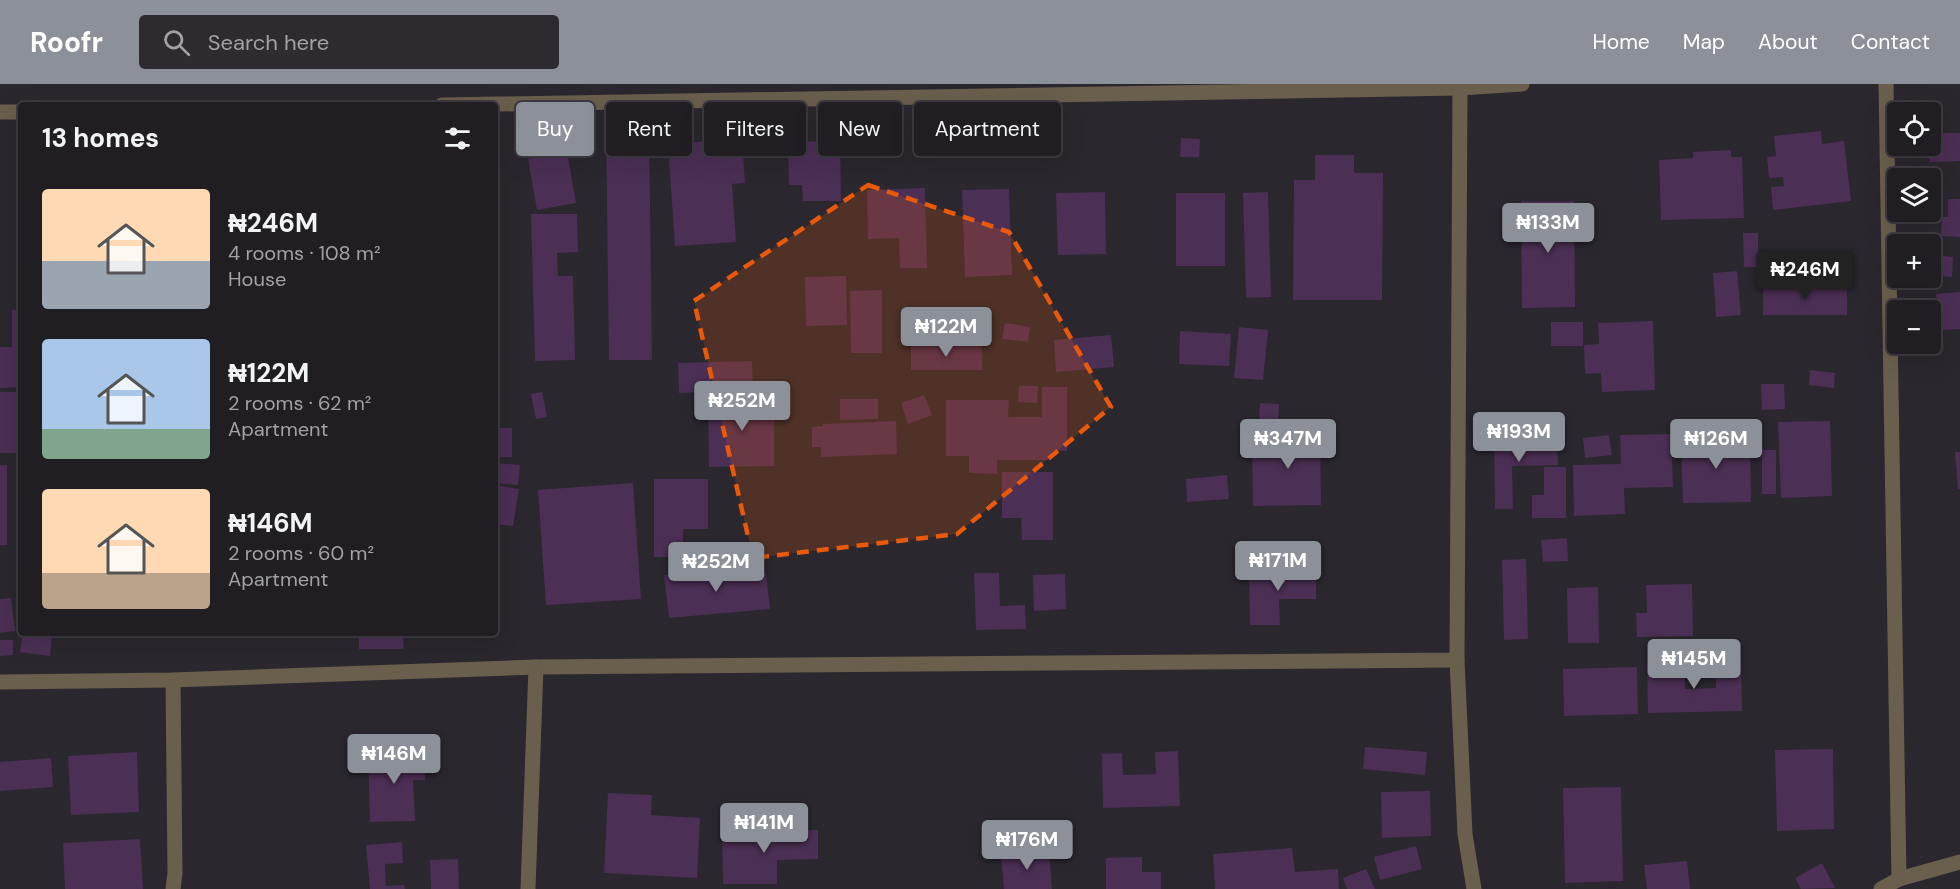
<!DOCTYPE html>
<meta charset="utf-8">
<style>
body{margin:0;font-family:"DM Sans",sans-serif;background:#2d2a30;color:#f1f3f6;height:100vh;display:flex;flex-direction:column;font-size:22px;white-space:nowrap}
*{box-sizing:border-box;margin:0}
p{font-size:20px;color:#a2a2a6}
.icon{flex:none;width:33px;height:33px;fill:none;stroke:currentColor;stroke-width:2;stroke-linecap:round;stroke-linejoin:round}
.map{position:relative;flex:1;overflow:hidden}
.side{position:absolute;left:18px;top:18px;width:480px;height:534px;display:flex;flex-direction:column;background:#201d23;border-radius:6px;box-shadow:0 6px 24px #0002,0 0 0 2px #3d3b41}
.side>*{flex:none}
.hud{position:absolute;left:516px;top:18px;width:570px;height:54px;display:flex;gap:12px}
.fabs{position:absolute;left:1887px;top:18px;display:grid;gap:12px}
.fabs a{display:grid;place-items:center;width:54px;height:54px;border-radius:6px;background:#201d23;box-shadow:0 6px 24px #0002,0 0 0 2px #3d3b41;font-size:30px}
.price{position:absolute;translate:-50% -51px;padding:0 14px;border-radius:6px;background:#8c9099;color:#fff;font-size:20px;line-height:39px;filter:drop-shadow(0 2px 3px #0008)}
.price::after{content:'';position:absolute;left:50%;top:36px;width:18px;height:14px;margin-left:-9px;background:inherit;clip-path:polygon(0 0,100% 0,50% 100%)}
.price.current{background:#222;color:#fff}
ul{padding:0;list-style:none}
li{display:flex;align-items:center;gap:18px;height:150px;padding:0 24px}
li span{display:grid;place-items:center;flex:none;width:168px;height:120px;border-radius:6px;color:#555}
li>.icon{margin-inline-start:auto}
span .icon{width:72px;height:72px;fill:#fffc;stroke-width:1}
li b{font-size:26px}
h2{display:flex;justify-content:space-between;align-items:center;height:72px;padding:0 24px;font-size:26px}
.tag{padding:0 21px;border-radius:6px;background:#201d23;box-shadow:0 6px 24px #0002,0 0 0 2px #3d3b41;font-size:21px;line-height:54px}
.tag.current{background:#8c9099;color:#fff}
header{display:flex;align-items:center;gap:36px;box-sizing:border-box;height:84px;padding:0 30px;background:#8c9099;color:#fff}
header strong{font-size:28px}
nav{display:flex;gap:33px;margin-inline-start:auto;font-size:21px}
.search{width:420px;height:54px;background:#2d2a30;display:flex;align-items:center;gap:15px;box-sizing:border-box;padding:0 21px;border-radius:6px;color:#a2a2a6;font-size:22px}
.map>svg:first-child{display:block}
.building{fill:#4b2f54}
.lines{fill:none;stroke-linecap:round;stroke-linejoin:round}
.minor{stroke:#6a5f4c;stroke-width:15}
.marked{fill:#e8590c;fill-opacity:0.2;stroke:#e8590c;stroke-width:4.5;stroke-dasharray:12 8;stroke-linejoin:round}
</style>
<header>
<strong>Roofr</strong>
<div class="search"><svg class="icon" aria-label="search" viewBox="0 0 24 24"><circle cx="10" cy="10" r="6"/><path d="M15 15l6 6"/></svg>Search here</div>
<nav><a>Home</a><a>Map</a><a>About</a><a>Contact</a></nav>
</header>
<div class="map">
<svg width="1960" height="805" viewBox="0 0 1960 805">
<rect width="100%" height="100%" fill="#2a272f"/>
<g class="building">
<path d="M649 41 652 276H609L606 42Z"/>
<path d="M1821 47 1822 60 1844 57 1851 117 1773 126 1771 103 1784 102 1783 93 1769 94 1767 73 1776 72 1774 52Z"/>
<path d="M1930 49H1960V77L1930 78Z"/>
<path d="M1181 54 1200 55 1199 73H1180Z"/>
<path d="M742 55 745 99 732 100 736 158 675 162 668 60Z"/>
<path d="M840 57 841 117H803L802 101H789L788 58Z"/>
<path d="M1731 66V73H1742L1744 134 1661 136 1659 76 1693 74V68Z"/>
<path d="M567 68 576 119 537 126 528 75Z"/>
<path d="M1315 71H1354V89H1383L1382 216H1293L1294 96H1315Z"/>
<path d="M925 104 927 184H900L899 154 868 155 867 106Z"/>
<path d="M1009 105 1012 191 965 193 962 106Z"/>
<path d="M1105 108 1106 170 1058 171 1056 109Z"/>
<path d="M1268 108 1271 213 1246 214 1243 109Z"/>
<rect x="1176" y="109" width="49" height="73"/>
<path d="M1948 115H1960V153L1941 152 1942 133H1948Z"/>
<path d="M1521 117H1574L1575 223 1522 224Z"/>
<path d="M531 130H577L578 168 557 169 558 192H573L575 276 535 277Z"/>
<path d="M1743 149H1758V183H1744Z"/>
<path d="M1931 171 1953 173 1952 193 1930 191Z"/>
<path d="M1737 187 1741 231 1716 233 1713 189Z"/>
<path d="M846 192 847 241 806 242 805 193Z"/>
<rect x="1763" y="203" width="84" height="28"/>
<path d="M882 206V269H851L850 207Z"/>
<path d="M1960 208V245L1939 246 1936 210Z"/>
<path d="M12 226H21V303L0 304V263H12Z"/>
<path d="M1653 237 1655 306 1602 308 1601 289 1585 290 1584 261 1599 260 1598 239Z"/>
<rect x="1551" y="238" width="32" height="24"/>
<path d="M1005 239 1030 243 1028 258 1002 255Z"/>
<path d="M1239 243 1268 246 1263 296 1234 294Z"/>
<path d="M1180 247 1231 250 1229 282 1179 280Z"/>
<path d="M1111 251 1114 283 1056 288 1054 256Z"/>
<path d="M911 261 982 262V286H911Z"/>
<path d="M752 277 753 306 679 309 678 279Z"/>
<path d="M1810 286 1835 289 1834 304 1809 301Z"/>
<path d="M1761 300H1784L1785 325 1762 326Z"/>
<path d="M1019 302H1038L1037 319 1018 318Z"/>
<path d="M1042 303H1067V367H1052L1051 376H997V390L969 389V372H946V316H1009L1008 333H1042Z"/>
<rect x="0" y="308" width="21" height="61"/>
<path d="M542 308 547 333 536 335 531 310Z"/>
<path d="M924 311 932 331 908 340 901 319Z"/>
<path d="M737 312H774V382L709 383 708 317H737Z"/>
<path d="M840 315H878V335L840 336Z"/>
<path d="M1260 319 1279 320 1278 340 1259 339Z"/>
<path d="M896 337 897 370 821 373V363H812V343L823 342V340Z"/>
<path d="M1830 337 1832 412 1781 414 1778 338Z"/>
<rect x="495" y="344" width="17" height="29"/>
<path d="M1729 346V361H1750L1751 418 1683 419 1681 364 1699 363 1698 347Z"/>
<path d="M1320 347 1321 421 1253 422 1252 364H1270V348Z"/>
<path d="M1671 350 1673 403 1624 404 1625 430 1574 432 1573 381 1621 380 1620 351Z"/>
<path d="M1609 351 1612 371 1585 374 1583 354Z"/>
<path d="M1494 355H1557L1558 381 1512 382 1513 425H1495Z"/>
<rect x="1762" y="366" width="14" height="44"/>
<path d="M1955 368H1960V405H1958Z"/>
<path d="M495 379 520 381 518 401 495 399Z"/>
<rect x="0" y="381" width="7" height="80"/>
<path d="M1544 383H1566V434H1532V411H1544Z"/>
<path d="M1002 388H1053V456H1022L1021 434H1002Z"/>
<path d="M1227 391 1229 415 1187 418 1186 395Z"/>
<path d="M654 395H708V445H683V473H654Z"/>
<path d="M633 399 641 515 546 521 538 406Z"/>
<path d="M495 401 519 405 513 442 495 440Z"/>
<path d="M1567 454 1568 477 1543 478 1541 456Z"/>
<path d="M1526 475 1528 555 1504 556 1502 476Z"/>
<path d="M744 483 745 491 766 489 770 525 669 534 664 491Z"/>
<path d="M1249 485H1316V515H1279L1280 541H1250Z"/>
<path d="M974 489H999L1000 522 1025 521 1026 545 976 546Z"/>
<path d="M1065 490 1066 525 1034 527 1033 491Z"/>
<path d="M1692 500 1693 552 1637 553 1636 529H1647L1646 501Z"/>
<path d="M1598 503 1599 559H1568L1567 504Z"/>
<path d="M11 514 15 547 0 549V515Z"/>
<path d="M23 549 52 551 50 572 20 568Z"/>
<path d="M359 551H403L404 565H359Z"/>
<path d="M0 556H13V571L0 572Z"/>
<path d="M1741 575 1742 627 1648 629 1647 581 1685 580V605L1716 604 1715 576Z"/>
<path d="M1637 583 1638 630 1564 632 1563 585Z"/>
<path d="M1365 663 1427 668 1425 691 1363 685Z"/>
<path d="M1833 665 1834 745 1777 747 1775 666Z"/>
<path d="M424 667 425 696H413L415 737 370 738 368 669Z"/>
<path d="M1178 667 1180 722 1103 724 1102 670 1122 669 1123 691 1156 690 1155 668Z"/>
<path d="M137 668 139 728 71 731 68 672Z"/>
<path d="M51 674 53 703 0 707V678Z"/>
<path d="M1621 703 1623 797 1565 799 1563 704Z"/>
<path d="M1430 707 1431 752 1382 754 1381 708Z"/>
<path d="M608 709 652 711 651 731 700 734 697 794 604 789Z"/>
<path d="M818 746V775L777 776V800H723L722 747Z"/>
<path d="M140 755 143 805H65L63 759Z"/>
<path d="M402 758 403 779 385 780 386 802 404 801 405 805H370L366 761Z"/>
<path d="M1416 762 1422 785 1380 796 1374 773Z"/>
<path d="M1292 764 1295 788 1338 785 1339 805H1215L1213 770Z"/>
<path d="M1049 768 1052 805H1004L1001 772Z"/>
<path d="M1142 773V788H1161V805H1106V774Z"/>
<path d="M458 775 459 805H431L430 776Z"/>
<path d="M1687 777 1690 805H1647L1644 781Z"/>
<path d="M1822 779 1835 804 1801 805 1795 794Z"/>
<path d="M1366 785 1375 805H1347L1343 794Z"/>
</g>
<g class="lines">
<g class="minor">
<path d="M1886 0 1899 795"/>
<path d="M442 21 1460 4 1522 0"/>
<path d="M0 28H21"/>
<path d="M1457 576 1465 750 1474 805"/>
<path d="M173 596 175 789 173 805"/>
<path d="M0 598 173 596 536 583 1457 576 1460 4"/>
<path d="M528 805 536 583"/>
<path d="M1881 805 1899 795 1960 778"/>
</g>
</g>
<path class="marked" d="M868 101 1009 148 1111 323 957 450 753 474 694 217Z"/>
</svg>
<div class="fabs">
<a><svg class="icon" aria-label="locate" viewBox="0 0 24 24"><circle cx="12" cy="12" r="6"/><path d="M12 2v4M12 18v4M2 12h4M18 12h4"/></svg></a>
<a><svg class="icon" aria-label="layers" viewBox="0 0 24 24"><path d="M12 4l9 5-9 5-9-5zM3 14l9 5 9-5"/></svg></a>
<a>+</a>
<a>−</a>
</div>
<b class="price" style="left:1548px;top:170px">₦133M</b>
<b class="price current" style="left:1805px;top:217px">₦246M</b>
<b class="price" style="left:946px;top:274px">₦122M</b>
<b class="price" style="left:742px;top:348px">₦252M</b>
<b class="price" style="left:1519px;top:379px">₦193M</b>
<b class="price" style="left:1288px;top:386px">₦347M</b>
<b class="price" style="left:1716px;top:386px">₦126M</b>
<b class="price" style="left:1278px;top:508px">₦171M</b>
<b class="price" style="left:716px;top:509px">₦252M</b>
<b class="price" style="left:1694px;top:606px">₦145M</b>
<b class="price" style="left:394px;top:701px">₦146M</b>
<b class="price" style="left:764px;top:770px">₦141M</b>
<b class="price" style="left:1027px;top:787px">₦176M</b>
<div class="hud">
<a class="tag current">Buy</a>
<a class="tag">Rent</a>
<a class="tag">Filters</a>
<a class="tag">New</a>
<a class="tag">Apartment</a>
</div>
<section class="side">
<h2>13 homes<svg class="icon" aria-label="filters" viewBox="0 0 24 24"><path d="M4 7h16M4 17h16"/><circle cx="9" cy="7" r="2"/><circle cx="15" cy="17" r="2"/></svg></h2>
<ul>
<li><span style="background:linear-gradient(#ffd9b3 60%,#9aa5b1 0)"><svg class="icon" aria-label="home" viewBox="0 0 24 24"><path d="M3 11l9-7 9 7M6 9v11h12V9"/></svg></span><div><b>₦246M</b><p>4 rooms · 108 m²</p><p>House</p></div></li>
<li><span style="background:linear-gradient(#a9c7e8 75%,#7fa58c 0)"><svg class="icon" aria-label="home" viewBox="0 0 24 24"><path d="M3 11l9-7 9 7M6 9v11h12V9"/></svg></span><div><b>₦122M</b><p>2 rooms · 62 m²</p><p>Apartment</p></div></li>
<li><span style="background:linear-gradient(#ffd9b3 70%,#b9a48a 0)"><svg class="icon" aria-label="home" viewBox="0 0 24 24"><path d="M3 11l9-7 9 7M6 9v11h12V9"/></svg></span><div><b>₦146M</b><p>2 rooms · 60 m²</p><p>Apartment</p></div></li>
</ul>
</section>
</div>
